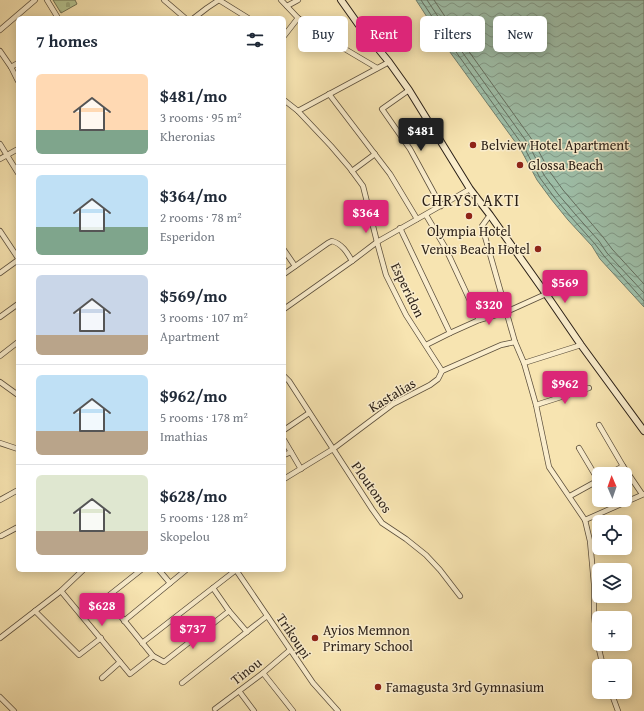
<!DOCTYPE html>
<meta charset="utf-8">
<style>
body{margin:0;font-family:"Gentium Book Plus",serif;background:#f6f6f7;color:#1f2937;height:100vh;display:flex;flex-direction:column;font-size:15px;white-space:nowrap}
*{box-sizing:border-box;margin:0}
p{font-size:13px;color:#747a83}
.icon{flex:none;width:22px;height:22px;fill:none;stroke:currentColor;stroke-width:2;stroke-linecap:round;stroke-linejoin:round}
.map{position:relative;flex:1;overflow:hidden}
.sheet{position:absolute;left:16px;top:16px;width:270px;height:556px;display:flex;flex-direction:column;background:#fff;border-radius:6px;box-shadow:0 2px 10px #0003}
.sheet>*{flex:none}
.top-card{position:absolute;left:298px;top:16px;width:286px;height:36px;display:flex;gap:8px}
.needle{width:26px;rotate:358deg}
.controls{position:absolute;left:592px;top:467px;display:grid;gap:8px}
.controls a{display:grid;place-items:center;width:40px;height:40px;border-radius:6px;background:#fff;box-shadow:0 2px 10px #0003;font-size:20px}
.price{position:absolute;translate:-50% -34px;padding:0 9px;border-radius:4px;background:#db2777;color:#fff;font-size:13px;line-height:26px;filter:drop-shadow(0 1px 2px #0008)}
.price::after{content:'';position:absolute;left:50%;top:24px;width:12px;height:9px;margin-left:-6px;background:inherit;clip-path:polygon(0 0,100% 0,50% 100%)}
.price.selected{background:#222;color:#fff}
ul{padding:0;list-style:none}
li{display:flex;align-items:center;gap:12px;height:100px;padding:0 20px}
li+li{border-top:1px solid #e0e1e3}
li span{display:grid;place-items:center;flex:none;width:112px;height:80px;border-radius:6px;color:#555}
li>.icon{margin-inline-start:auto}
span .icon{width:48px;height:48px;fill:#fffc;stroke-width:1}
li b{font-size:17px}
h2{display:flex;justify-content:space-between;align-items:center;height:48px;padding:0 20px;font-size:17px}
.tag{padding:0 14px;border-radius:6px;background:#fff;box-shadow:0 2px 10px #0003;font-size:14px;line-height:36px}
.tag.selected{background:#db2777;color:#fff}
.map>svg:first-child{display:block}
.cemetery{fill:url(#cemetery-stones);stroke:#707254}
.water{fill:url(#water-waves);stroke:#707f6e}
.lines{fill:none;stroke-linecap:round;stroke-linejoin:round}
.shore{stroke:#646f60;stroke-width:1}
.street-casing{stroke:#5d503d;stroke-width:6}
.secondary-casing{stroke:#2a1f16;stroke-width:8}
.street{stroke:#faedcc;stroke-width:4.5}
.secondary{stroke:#faedcc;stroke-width:6}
.poi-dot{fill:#8f2418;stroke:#faedcc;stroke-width:1.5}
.labels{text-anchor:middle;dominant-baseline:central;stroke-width:3;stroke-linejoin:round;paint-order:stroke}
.poi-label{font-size:14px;fill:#2a1f16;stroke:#faedcc;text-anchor:start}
.street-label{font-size:14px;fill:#2a1f16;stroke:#faedcc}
.quarter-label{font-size:16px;letter-spacing:1px;fill:#2a1f16;stroke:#faedcc}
</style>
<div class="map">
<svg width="644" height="711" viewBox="0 0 644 711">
<defs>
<pattern id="cemetery-stones" width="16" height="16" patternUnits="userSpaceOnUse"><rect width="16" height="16" fill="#b6c591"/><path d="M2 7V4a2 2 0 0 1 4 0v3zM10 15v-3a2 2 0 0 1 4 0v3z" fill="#9da97c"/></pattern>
<pattern id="water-waves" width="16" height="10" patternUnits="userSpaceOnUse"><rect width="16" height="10" fill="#9ebfa9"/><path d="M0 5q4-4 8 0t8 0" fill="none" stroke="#819b89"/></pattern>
</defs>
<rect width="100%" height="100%" fill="#f7e4b1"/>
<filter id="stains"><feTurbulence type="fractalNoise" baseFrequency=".005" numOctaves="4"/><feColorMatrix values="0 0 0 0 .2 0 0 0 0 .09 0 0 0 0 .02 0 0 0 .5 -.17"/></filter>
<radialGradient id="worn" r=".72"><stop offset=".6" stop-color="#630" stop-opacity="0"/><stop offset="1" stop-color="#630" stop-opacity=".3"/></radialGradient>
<path class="cemetery" d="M53 0H75L77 4 61 13Z"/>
<path class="water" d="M416 0H644V307L600 259 592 246 568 220 551 199 537 180 521 150 447 48Z"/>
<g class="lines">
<g class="shore">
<path d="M421 0 451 45 524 147 540 178 554 197 571 217 595 244 604 256 644 301"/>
<path d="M427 0 455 42 529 145 544 175 558 194 575 214 599 241 607 253 644 293"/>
<path d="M434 0 460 39 533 141 550 172 563 190 603 237 612 249 644 284"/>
</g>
<g class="street-casing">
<g id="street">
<path d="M47 0 58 18"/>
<path d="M164 0 185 18"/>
<path d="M219 0 248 18"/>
<path d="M281 0 298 18 328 39 377 68"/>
<path d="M287 6 298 0"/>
<path d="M194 18 207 8 219 0"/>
<path d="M0 30 35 0"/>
<path d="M284 36 298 18"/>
<path d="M0 51 11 67 18 81"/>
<path d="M11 67 18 63"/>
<path d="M409 90 382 109 410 149 441 206"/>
<path d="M329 94 390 174 417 219"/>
<path d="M284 100 298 111 331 146 349 167 363 186 377 242 386 275 406 315 442 371"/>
<path d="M298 111 389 62"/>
<path d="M0 144 18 173"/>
<path d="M0 159 18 149"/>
<path d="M352 171 375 154"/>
<path d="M426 215 445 247 479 320"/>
<path d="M490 215 482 226 515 342 524 363 536 405 549 467 585 520 590 541 594 584V615L597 641 603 666"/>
<path d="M400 228 450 333"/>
<path d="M0 231 18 258"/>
<path d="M284 250 295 266"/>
<path d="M0 273 18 260"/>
<path d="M284 274 328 243 332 241C342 244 347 252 352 261"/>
<path d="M284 309 352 261 377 242 470 189"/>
<path d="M0 317 18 304"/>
<path d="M426 345 450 333 479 320 506 312 546 294"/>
<path d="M0 356 18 342"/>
<path d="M524 363 581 345"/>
<path d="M284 376 289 381 372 509 382 523 406 539 426 555 440 570 460 596"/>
<path d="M0 382 18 395"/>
<path d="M536 405 589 388"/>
<path d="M599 425 623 466 642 494"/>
<path d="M284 430 309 413"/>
<path d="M284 440 301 469"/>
<path d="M0 443 18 449"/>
<path d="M579 448 598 480"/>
<path d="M284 455 291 452"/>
<path d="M609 474 623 466"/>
<path d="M284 479 333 449 393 404 430 385 438 379 442 371 501 345 515 342"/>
<path d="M570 496 599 480"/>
<path d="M0 500 18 490"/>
<path d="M585 520 644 494"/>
<path d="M1 536 18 527"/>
<path d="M159 570 170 583"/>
<path d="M236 570 313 683 338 711"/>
<path d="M213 588 229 611 247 632"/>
<path d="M61 591 130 674 153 656 106 598"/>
<path d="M35 611 79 655 101 638"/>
<path d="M83 616 141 570"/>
<path d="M124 621 186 570"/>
<path d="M0 638 61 591 83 570"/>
<path d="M142 643 236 570"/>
<path d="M153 656 164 662 229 611"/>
<path d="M263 673 293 711"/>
<path d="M102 678 120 662"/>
<path d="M182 683 267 616"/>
<path d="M239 691 254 711"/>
<path d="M611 692 618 711"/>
<path d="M0 697 14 711"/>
<path d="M215 709 263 673 290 650"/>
</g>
</g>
<g class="secondary-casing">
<path id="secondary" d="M341 0 358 24 389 62 409 90 470 189 490 215 546 294 581 345 644 431"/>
</g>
<use href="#street" class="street"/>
<use href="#secondary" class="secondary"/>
</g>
<g class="poi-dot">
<circle cx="473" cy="145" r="4"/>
<circle cx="520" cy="165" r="4"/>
<circle cx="469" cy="216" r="4"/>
<circle cx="538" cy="249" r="4"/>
<circle cx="315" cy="638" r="4"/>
<circle cx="378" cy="687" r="4"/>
</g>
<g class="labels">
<g class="poi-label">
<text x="481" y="145">Belview Hotel Apartment</text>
<text x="528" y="165">Glossa Beach</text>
<text x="469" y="231" text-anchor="middle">Olympia Hotel</text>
<text x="530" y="249" text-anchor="end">Venus Beach Hotel</text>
<text x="323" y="630">Ayios Memnon<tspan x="323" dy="16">Primary School</tspan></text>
<text x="386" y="687">Famagusta 3rd Gymnasium</text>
</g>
<g class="street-label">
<text transform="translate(408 290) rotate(64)">Esperidon</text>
<text transform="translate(392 395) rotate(-31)">Kastalias</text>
<text transform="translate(372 487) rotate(55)">Ploutonos</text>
<text transform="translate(294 636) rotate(56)">Trikoupi</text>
<text transform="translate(246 671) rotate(-38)">Tinou</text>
</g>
<g class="quarter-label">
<text x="471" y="200">CHRYSI AKTI</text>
</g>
</g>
<rect width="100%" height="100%" filter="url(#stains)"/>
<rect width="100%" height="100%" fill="url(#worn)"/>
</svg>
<div class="controls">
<a><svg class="needle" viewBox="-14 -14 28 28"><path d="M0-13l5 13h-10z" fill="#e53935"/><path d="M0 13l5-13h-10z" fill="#747a83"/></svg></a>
<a><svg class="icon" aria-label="locate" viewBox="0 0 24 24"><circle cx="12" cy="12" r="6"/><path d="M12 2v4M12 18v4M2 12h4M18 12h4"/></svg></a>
<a><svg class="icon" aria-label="layers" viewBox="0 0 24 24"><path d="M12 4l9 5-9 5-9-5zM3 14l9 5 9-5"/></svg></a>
<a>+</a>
<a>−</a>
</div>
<b class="price selected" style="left:421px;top:152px">$481</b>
<b class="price" style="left:366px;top:234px">$364</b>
<b class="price" style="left:565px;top:304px">$569</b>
<b class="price" style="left:489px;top:326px">$320</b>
<b class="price" style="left:565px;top:405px">$962</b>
<b class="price" style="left:102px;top:627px">$628</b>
<b class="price" style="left:193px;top:650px">$737</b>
<div class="top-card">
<a class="tag">Buy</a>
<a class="tag selected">Rent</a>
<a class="tag">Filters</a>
<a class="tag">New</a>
</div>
<section class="sheet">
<h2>7 homes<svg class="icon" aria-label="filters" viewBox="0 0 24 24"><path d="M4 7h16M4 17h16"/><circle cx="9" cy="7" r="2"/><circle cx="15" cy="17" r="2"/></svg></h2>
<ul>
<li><span style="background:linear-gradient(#ffd9b3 70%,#7fa58c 0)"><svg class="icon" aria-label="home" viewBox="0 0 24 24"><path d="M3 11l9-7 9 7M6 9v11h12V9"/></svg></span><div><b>$481/mo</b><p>3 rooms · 95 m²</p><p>Kheronias</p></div></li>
<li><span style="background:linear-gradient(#bfe0f5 65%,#7fa58c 0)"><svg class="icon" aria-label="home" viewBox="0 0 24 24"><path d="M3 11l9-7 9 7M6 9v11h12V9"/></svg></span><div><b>$364/mo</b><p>2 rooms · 78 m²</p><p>Esperidon</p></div></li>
<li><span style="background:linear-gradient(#c9d6e8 75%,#b9a48a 0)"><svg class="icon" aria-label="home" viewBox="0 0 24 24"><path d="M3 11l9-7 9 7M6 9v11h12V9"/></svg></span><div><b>$569/mo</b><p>3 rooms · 107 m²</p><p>Apartment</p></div></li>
<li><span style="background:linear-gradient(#bfe0f5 70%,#b9a48a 0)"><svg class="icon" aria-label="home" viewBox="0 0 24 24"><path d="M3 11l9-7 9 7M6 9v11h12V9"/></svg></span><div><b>$962/mo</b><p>5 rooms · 178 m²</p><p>Imathias</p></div></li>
<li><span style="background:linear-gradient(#dfe7d0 70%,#b9a48a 0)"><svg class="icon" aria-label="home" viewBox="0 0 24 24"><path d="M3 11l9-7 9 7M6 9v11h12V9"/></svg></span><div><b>$628/mo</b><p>5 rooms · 128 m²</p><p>Skopelou</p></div></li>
</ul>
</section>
</div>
